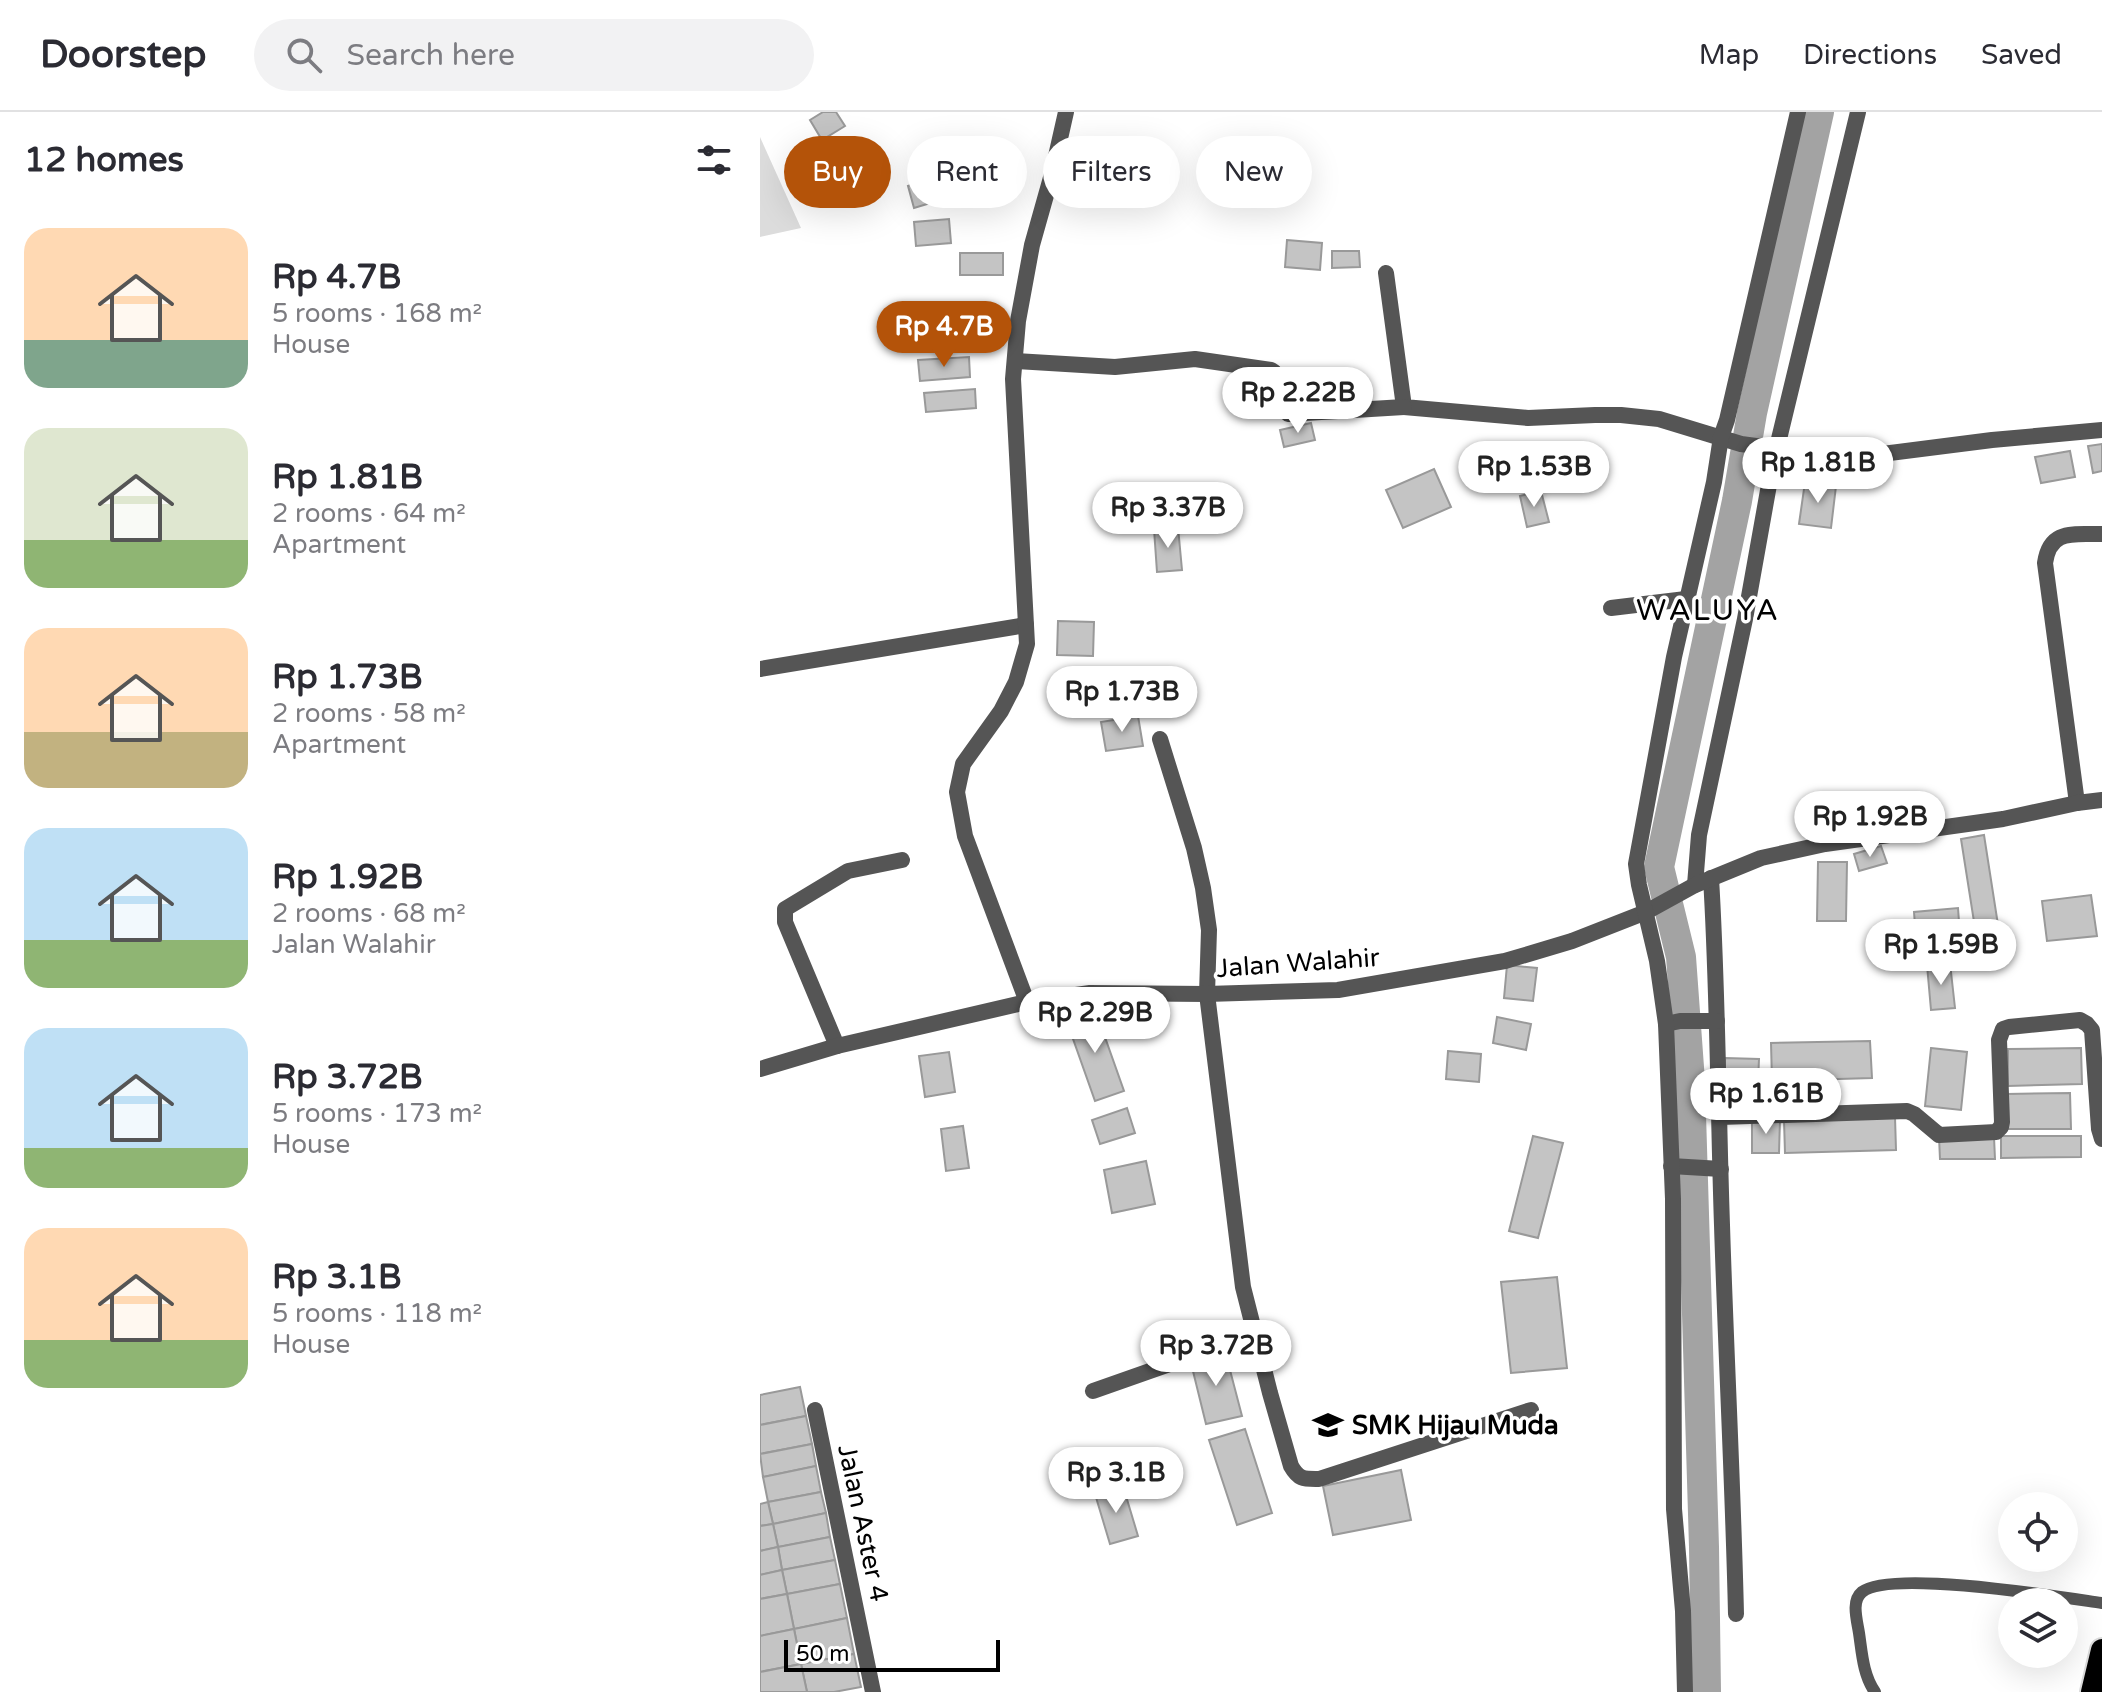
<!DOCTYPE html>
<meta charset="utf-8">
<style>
body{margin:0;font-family:"Varela Round",sans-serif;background:#f2f2f3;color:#2b2b33;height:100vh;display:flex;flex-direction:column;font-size:30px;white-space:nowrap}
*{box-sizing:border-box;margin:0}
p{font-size:26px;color:#7c7c81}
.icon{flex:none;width:44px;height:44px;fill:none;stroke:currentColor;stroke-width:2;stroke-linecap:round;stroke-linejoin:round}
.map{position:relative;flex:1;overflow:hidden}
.panel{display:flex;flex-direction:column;background:#fff;width:760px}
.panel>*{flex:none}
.top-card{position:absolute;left:24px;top:24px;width:760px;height:72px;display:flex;gap:16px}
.fabs{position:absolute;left:1238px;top:1380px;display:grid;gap:16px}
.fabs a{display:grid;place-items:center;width:80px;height:80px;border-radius:50%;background:#fff;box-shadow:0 8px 32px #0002;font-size:40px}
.scale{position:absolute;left:24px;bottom:20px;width:216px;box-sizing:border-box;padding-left:8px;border:4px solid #000;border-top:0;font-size:22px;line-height:28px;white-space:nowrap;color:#000;-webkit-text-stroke:6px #fff;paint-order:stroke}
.price{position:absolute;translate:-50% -68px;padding:0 18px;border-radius:28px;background:#fff;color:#222;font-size:26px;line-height:52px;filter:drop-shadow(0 2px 4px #0008)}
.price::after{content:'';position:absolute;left:50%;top:48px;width:24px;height:18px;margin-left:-12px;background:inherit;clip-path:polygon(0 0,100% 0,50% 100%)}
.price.selected{background:#b45309;color:#fff}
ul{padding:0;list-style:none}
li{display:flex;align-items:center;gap:24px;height:200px;padding:0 24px}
li span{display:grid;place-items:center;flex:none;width:224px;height:160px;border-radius:24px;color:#555}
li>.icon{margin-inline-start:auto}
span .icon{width:96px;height:96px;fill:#fffc;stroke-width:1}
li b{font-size:34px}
h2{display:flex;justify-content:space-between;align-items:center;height:96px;padding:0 24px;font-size:34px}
.chip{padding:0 28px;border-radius:36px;background:#fff;box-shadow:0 8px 32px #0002;font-size:28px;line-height:72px}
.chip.selected{background:#b45309;color:#fff}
header{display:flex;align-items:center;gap:48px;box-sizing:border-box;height:112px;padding:0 40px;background:#fff;border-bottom:2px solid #e1e1e2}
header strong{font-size:38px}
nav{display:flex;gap:44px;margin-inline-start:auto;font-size:28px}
.search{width:560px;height:72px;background:#f2f2f3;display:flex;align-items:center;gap:20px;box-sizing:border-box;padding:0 28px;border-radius:44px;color:#7c7c81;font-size:30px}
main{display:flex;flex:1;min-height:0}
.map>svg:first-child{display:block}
.green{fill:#dcdcdc}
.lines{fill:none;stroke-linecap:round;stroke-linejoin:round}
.canal{stroke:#a3a3a3;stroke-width:30}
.building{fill:#c4c4c4;stroke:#999;stroke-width:2}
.trunk-casing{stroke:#dbdbdb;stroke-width:26}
.service{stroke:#555;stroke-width:12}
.minor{stroke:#555;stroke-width:16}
.trunk{stroke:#000;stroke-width:22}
.labels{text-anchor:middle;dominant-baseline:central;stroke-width:7;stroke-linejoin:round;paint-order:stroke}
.street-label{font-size:26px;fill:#000;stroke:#fff}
.poi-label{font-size:26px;font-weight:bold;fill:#000;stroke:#fff;text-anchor:start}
.quarter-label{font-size:30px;letter-spacing:2px;fill:#000;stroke:#fff}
</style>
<header>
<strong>Doorstep</strong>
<div class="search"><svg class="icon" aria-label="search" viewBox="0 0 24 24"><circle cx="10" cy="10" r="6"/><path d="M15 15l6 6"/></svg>Search here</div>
<nav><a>Map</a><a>Directions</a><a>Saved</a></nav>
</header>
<main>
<section class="panel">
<h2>12 homes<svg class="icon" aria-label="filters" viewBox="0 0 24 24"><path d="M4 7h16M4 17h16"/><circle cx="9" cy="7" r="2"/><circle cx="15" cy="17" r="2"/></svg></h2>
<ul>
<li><span style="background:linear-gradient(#ffd9b3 70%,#7fa58c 0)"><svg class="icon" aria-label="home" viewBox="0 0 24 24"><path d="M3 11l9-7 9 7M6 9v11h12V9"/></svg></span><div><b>Rp 4.7B</b><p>5 rooms · 168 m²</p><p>House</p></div></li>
<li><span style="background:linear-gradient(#dfe7d0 70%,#8fb573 0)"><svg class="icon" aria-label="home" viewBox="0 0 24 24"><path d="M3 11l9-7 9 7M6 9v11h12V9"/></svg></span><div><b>Rp 1.81B</b><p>2 rooms · 64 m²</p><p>Apartment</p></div></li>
<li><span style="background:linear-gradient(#ffd9b3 65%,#c2b280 0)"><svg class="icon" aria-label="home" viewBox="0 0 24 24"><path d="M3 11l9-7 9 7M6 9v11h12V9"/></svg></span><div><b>Rp 1.73B</b><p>2 rooms · 58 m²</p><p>Apartment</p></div></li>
<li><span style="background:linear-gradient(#bfe0f5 70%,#8fb573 0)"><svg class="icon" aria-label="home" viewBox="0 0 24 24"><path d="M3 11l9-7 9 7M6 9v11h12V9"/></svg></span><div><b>Rp 1.92B</b><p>2 rooms · 68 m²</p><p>Jalan Walahir</p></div></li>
<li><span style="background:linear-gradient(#bfe0f5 75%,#8fb573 0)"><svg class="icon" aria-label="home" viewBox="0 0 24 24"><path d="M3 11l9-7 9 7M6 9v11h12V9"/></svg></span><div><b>Rp 3.72B</b><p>5 rooms · 173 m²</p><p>House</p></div></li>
<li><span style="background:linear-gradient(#ffd9b3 70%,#8fb573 0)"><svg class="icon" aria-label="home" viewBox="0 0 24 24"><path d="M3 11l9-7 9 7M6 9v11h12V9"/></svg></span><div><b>Rp 3.1B</b><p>5 rooms · 118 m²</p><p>House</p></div></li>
</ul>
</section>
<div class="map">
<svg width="1342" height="1580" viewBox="0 0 1342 1580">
<rect width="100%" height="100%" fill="#fff"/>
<path class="green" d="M0 25 41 116 0 125Z"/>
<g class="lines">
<path class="canal" d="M946 1580 944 1435 930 969 921 845 899 755 977 389 992 301 1059 0"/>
</g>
<g class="building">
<path d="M63 0H76L85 14 62 28 50 8Z"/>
<path d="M53 34 69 57 45 73 29 50Z"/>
<path d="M170 67 177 89 154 96 148 74Z"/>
<path d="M189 107 191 131 156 134 154 110Z"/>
<path d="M527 128 562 131 560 158 525 155Z"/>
<path d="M572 139H599L600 155 572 156Z"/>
<rect x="200" y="141" width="43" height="22"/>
<path d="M209 245 210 265 160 269 158 248Z"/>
<path d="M215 277 216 296 166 300 164 281Z"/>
<path d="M551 311 555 328 524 335 520 318Z"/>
<path d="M1342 332V359L1333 361 1328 334Z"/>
<path d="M1310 339 1315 365 1281 371 1275 345Z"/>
<path d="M674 357 691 395 643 416 626 378Z"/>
<path d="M1045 370 1076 374 1071 416 1039 412Z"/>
<path d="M781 379 789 410 767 415 760 384Z"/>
<path d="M418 415 422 458 397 460 394 417Z"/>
<path d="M298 509 334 510 333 544 297 543Z"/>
<path d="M378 604 383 634 346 639 341 610Z"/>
<path d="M1224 723 1243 845 1220 848 1201 727Z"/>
<path d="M1121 734 1127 751 1099 759 1094 742Z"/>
<path d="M1058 750H1087L1086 809H1057Z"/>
<path d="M1331 783 1337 824 1287 829 1282 789Z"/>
<path d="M1198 796 1201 837 1157 840 1154 800Z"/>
<path d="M1190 851 1195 896 1171 898 1167 853Z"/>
<path d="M747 853 777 856 773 889 744 886Z"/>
<path d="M335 897 364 979 335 989 306 907Z"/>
<path d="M737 905 771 912 766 938 733 931Z"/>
<path d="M1110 929 1112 966 1012 969 1011 931Z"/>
<path d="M1171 936 1207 940 1201 998 1165 994Z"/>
<path d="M1321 936 1322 972 1248 974V937Z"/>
<path d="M688 939 721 942 719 970 686 967Z"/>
<path d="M189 940 195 980 165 985 159 944Z"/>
<path d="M965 946 999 947 998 970 964 969Z"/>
<path d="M1000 975 1001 993 964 995 963 976Z"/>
<path d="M1310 981 1311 1017H1247V982Z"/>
<path d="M367 996 375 1021 340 1032 332 1008Z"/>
<path d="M1135 1005 1136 1038 1025 1041 1024 1008Z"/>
<path d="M992 1006 1020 1007 1019 1041H992Z"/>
<path d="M203 1014 209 1056 186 1059 181 1017Z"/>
<path d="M773 1024 803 1031 778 1126 749 1119Z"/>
<path d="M1241 1024H1321V1045L1241 1046Z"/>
<path d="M1179 1025H1234L1235 1047H1180Z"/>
<path d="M386 1049 395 1092 352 1101 344 1058Z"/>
<path d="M797 1165 807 1256 751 1261 741 1170Z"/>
<path d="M465 1239 482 1304 446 1312 430 1247Z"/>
<path d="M40 1275 46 1304 0 1313V1283Z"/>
<path d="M46 1304 52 1332 0 1342V1313Z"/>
<path d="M485 1317 512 1401 477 1413 449 1328Z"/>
<path d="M52 1332 56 1354 3 1365 0 1342Z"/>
<path d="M56 1354 61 1380 8 1390 3 1365Z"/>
<path d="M641 1358 651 1408 573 1423 563 1374Z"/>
<path d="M363 1374 378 1424 350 1432 335 1382Z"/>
<path d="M61 1380 66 1401 13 1412 8 1390Z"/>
<path d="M8 1390 13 1412 0 1414V1392Z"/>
<path d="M66 1401 70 1425 18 1435 13 1412Z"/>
<path d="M13 1412 18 1435 0 1439V1414Z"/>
<path d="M70 1425 75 1448 22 1458 18 1435Z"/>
<path d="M18 1435 22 1458 0 1463V1439Z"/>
<path d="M75 1448 80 1472 27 1482 22 1458Z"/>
<path d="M22 1458 27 1482 0 1487V1463Z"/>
<path d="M80 1472 87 1506 34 1517 27 1482Z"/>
<path d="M27 1482 34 1517 0 1524V1487Z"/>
<path d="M87 1506 94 1542 41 1552 34 1517Z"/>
<path d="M34 1517 41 1552 0 1560V1524Z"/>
<path d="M94 1542 101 1575 74 1580H47L41 1552Z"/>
<path d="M41 1552 47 1580H0V1560Z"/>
</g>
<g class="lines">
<g class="trunk-casing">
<path id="trunk" d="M1332 1580 1342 1538"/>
</g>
<path class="service" d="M1115 1580C1103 1563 1102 1541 1099 1521 1097 1508 1091 1489 1102 1480 1131 1457 1300 1485 1342 1491"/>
<g class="minor">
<path d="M626 161 644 295 768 306 835 303H861L899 307 981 332 1018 337"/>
<path d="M255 249 355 255 435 247 511 258 514 260C521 273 518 290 528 302L644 295"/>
<path d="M1012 356 1232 328 1342 318"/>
<path d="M851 496 926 487"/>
<path d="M0 557 266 513"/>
<path d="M400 627 434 736 443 776 449 818 447 882 483 1175 510 1281 531 1354C539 1368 544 1367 559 1367L771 1298"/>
<path d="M1317 691 1285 451C1290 416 1314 423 1342 422"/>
<path d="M951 766C958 881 958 997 962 1113 966 1243 973 1372 976 1502"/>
<path d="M935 773 939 723 985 507 1012 356 1098 0"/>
<path d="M267 890 205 724 197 680 203 652 241 599 256 570 267 532 253 267 258 209 272 133 292 62 306 0"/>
<path d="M906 912 920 909H957"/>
<path d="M77 934 25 810V797L88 759 142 748"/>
<path d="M0 957 77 934 267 890 330 881 447 882 578 878 745 849 812 829 886 800 935 773 1001 746 1065 732 1243 707 1317 691 1342 688"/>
<path d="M960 1005 1147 999 1154 1002 1179 1023 1236 1020 1241 1015 1242 1010 1239 928 1243 917 1249 915 1320 908 1327 912 1332 918 1339 1017 1342 1027"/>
<path d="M911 1054 961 1057"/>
<path d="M333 1279 495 1222"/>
<path d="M55 1298 113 1580"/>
<path d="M925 1580 923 1499 914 1397 913 1087 906 912 897 849 879 773 876 752 914 545 954 370 961 325 967 308 1038 0"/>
</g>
<use href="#trunk" class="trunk"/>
</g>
<defs>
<g id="school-bare" transform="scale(2.4)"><path d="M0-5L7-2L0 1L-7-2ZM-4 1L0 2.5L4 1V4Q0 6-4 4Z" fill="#000" stroke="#fff" stroke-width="2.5" paint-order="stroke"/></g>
</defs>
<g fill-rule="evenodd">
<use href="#school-bare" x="568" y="1313"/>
</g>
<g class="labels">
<g class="street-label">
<text transform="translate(538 851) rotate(-4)">Jalan Walahir</text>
<text transform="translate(103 1411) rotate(78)">Jalan Aster 4</text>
</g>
<g class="poi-label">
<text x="592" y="1313">SMK Hijau Muda</text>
</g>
<g class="quarter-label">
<text x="948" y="498">WALUYA</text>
</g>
</g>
</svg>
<div class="fabs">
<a><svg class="icon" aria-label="locate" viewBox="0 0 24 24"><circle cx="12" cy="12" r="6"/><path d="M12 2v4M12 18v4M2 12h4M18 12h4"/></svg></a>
<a><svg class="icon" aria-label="layers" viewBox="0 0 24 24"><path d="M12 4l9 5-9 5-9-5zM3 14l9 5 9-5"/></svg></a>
</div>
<div class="scale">50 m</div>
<b class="price selected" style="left:184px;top:257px">Rp 4.7B</b>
<b class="price" style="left:538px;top:323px">Rp 2.22B</b>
<b class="price" style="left:1058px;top:393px">Rp 1.81B</b>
<b class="price" style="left:774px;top:397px">Rp 1.53B</b>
<b class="price" style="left:408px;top:438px">Rp 3.37B</b>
<b class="price" style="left:362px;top:622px">Rp 1.73B</b>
<b class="price" style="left:1110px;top:747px">Rp 1.92B</b>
<b class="price" style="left:1181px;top:875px">Rp 1.59B</b>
<b class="price" style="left:335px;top:943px">Rp 2.29B</b>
<b class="price" style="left:1006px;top:1024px">Rp 1.61B</b>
<b class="price" style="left:456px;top:1276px">Rp 3.72B</b>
<b class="price" style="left:356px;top:1403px">Rp 3.1B</b>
<div class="top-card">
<a class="chip selected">Buy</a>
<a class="chip">Rent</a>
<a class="chip">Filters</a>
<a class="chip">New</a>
</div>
</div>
</main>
